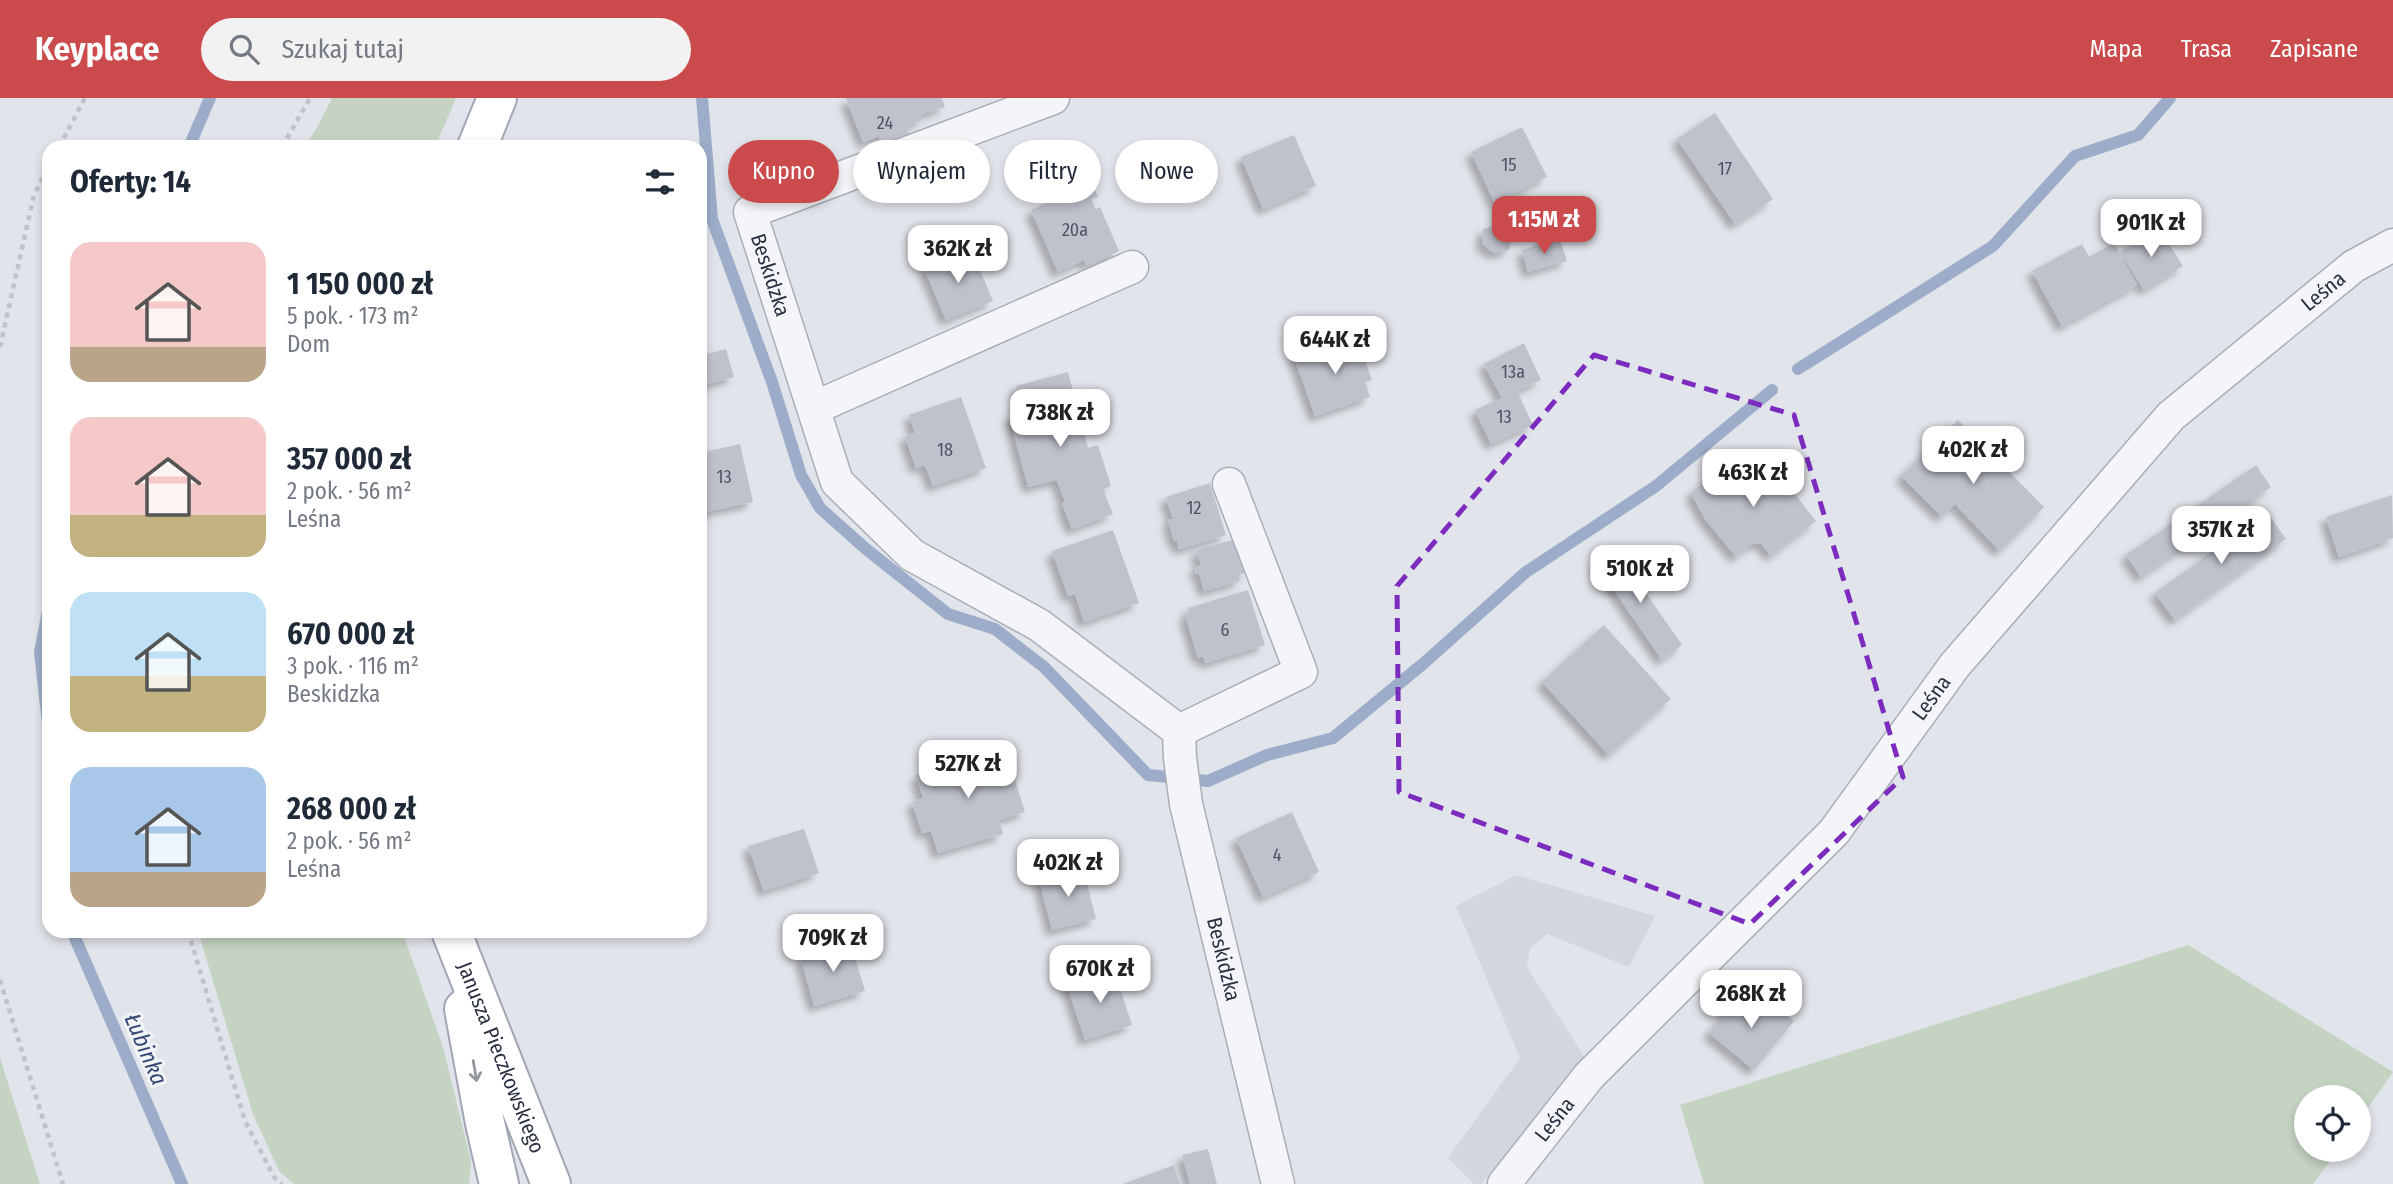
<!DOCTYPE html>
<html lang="pl">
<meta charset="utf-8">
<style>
body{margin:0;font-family:"Fira Sans Condensed",sans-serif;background:#f2f2f3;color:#1f2937;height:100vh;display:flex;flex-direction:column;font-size:26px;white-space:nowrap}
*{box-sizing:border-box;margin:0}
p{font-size:23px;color:#747a83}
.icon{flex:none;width:38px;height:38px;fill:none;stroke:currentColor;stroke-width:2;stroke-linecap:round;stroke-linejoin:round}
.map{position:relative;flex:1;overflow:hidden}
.panel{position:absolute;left:42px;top:42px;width:665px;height:798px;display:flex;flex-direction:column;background:#fff;border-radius:21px;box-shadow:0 4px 10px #0003}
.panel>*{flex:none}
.guide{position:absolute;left:728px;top:42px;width:665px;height:63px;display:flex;gap:14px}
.fabs{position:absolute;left:2294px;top:987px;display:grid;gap:14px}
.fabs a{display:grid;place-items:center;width:77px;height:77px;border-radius:50%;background:#fff;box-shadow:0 4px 10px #0003;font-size:35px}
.price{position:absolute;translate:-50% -60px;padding:0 16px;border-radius:14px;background:#fff;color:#222;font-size:23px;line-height:46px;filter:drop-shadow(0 2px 4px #0008)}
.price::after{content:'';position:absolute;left:50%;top:42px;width:21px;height:16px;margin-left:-10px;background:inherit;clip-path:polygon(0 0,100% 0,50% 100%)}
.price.current{background:#cb4a4c;color:#fff}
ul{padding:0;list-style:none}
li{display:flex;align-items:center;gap:21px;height:175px;padding:0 28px}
li span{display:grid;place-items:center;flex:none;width:196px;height:140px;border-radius:21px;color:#555}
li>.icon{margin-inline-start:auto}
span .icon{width:84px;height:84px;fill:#fffc;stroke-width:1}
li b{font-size:30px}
h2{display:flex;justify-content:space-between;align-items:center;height:84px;padding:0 28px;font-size:30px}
.pill{padding:0 24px;border-radius:32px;background:#fff;box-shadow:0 4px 10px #0003;font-size:24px;line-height:63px}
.pill.current{background:#cb4a4c;color:#fff}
header{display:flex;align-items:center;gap:42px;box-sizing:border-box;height:98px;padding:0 35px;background:#cb4a4c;color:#fff}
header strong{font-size:33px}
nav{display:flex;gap:38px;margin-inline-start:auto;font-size:24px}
.search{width:490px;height:63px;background:#f2f2f3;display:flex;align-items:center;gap:18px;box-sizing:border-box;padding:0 24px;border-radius:38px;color:#747a83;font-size:26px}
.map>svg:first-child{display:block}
.built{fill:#d3d6df}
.green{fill:#c5d3c3}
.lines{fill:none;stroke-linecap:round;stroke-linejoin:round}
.stream{stroke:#9dadc9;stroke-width:12}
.building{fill:#bfc2cc;filter:url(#shadow)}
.street-casing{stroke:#aaaeb7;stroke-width:35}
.primary-casing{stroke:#a1a6b5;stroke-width:42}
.path{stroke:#bfc2c8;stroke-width:4.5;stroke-dasharray:5 5;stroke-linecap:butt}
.street{stroke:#f4f5f8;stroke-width:32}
.primary{stroke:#fff;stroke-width:38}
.oneway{stroke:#9497a0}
.marked{fill:none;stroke:#7b2cbf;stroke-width:5;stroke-dasharray:14 9;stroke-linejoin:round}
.labels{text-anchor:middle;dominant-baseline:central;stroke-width:6;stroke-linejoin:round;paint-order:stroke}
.number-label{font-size:18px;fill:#4f5464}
.street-label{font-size:21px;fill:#2a2f41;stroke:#f1f3f7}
.water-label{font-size:23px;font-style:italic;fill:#354974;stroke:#f1f3f7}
</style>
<header>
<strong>Keyplace</strong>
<div class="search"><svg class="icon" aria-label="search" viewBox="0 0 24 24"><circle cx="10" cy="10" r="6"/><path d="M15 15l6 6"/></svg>Szukaj tutaj</div>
<nav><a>Mapa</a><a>Trasa</a><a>Zapisane</a></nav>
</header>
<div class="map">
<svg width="2393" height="1086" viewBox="0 0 2393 1086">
<defs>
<filter id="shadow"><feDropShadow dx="-6" dy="6" stdDeviation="3.5" flood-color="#0004"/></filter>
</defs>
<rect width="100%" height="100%" fill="#e1e4ea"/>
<path class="built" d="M1516 777 1655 818 1629 869 1547 836 1530 850 1527 869 1589 966 1481 1086H1474L1448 1060 1520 960 1456 808Z"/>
<g class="green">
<path d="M332 0H456L435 49H305L318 28Z"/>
<path d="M198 833H402L443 949 471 1063 469 1086H294L279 1073 253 1016Z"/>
<path d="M2188 847 2393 974 2359 1023V999H2306V1052H2338L2313 1086H1704L1680 1007Z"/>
<path d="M0 960 40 1086H0Z"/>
</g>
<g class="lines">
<g class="stream">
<path d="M702 0 712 121 772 284 801 377 820 410 866 451 948 516 995 531 1044 569 1148 677 1208 683 1267 657 1333 640 1424 565 1526 474 1656 388 1772 292"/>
<path d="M189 49 210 0"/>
<path d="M1798 271 1993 148 2075 58 2138 37 2170 0"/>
<path d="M49 508 40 554 49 634"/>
<path d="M72 833 182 1086"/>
</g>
</g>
<g class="building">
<path d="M846 0H942L945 9 920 17 922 22 906 28 909 36 881 46 879 38 863 44Z"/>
<path d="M1715 15 1773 101 1735 126 1677 41Z"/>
<path d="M1522 29 1547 79 1495 105 1471 54Z"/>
<path d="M1294 37 1316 88 1263 111 1241 59Z"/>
<path d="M1095 92 1098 99 1091 101 1096 111 1100 109 1119 153 1086 167 1084 162 1058 174 1031 112 1064 97 1067 104Z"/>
<path d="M1502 126 1511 134 1509 152 1494 155 1482 146 1483 131Z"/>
<path d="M2159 130 2183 168 2144 192 2120 154Z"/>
<path d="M1560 141 1567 163 1528 174 1522 152Z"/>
<path d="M2114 145 2137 187 2062 228 2032 173 2082 146 2089 159Z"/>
<path d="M971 151 993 203 946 222 924 170Z"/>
<path d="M1356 238 1372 282 1365 284 1370 299 1315 318 1294 259Z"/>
<path d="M1524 245 1541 282 1517 293 1533 327 1491 346 1475 312 1502 300 1484 266Z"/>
<path d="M726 251 734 279 700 288V258Z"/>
<path d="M1068 274 1088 350 1098 347 1111 388 1103 391 1113 416 1072 431 1062 405 1065 404 1057 382 1028 389 1009 317 1024 313 1016 288Z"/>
<path d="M961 299 986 370 933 388 925 367 916 370 905 338 915 335 909 317Z"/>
<path d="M1958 322 2044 409 2000 453 1955 406 1942 419 1901 378Z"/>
<path d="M740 346 753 404 700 415V355Z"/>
<path d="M1747 361 1756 373 1769 363 1816 423 1771 458 1761 445 1752 446 1736 459 1705 421 1691 395 1717 373 1735 397 1739 395 1726 378Z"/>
<path d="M2256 367 2271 389 2141 479 2126 457Z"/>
<path d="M1210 385 1226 437 1179 451 1177 443H1174L1168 422 1173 421 1166 399Z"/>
<path d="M2392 397 2393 440 2339 459 2326 419Z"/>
<path d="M2267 414 2286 441 2175 522 2155 495Z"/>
<path d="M1113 432 1139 505 1084 524 1075 496 1068 498 1052 453Z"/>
<path d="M1237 441 1246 475 1238 477 1240 483 1204 493 1199 475 1196 476 1195 469 1201 467 1196 452Z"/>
<path d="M1617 453 1682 547 1662 562 1597 467Z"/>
<path d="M1248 492 1265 547 1205 565 1203 558 1198 560 1185 517 1190 516 1188 510Z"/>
<path d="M1604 527 1671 601 1609 657 1542 584Z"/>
<path d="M1005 650 1025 714 999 722 1003 736 938 755 931 733 922 735 912 704 923 700 916 677Z"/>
<path d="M1292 714 1319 774 1263 799 1236 740Z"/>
<path d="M804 731 819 775 764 793 748 748Z"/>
<path d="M1083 770 1096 821 1052 832 1039 781Z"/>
<path d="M850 843 865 893 814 908 801 860Z"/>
<path d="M1114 872 1132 927 1085 942 1067 887Z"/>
<path d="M1742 896 1763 913 1770 904 1794 923 1754 972 1709 935Z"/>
<path d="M1208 1051 1217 1086H1190L1182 1057Z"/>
<path d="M1174 1067 1180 1086H1123Z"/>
</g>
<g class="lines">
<g class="street-casing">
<g id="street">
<path id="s1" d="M1053 0 750 114 837 384 912 457 1039 527 1179 633 1301 574 1229 386"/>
<path d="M814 310 1132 169"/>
<path id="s2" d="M1179 633 1180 660 1186 706 1278 1086"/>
<path id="s3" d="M1504 1086 1589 978 1834 734 1955 567 2171 318 2354 168 2393 147"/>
</g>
</g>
<g class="primary-casing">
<g id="primary">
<path d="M477 49 497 0"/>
<path id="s4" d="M451 833 551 1086"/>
<path d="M464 911 485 1025 499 1086"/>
</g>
</g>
<g class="path">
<path d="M59 49 85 0"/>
<path d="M282 49 310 0"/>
<path d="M0 249 34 97 49 68"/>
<path d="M188 833 245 1023 274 1079 282 1086"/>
<path d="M0 882 63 1086"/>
</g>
<use href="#street" class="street"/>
<use href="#primary" class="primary"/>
</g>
<defs><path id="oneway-shaft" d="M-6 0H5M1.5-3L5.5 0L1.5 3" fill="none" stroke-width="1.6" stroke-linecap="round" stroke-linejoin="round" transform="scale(1.75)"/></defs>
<use class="oneway" href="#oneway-shaft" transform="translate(475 973) rotate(80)"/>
<path class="marked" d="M1594 257 1794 317 1903 679 1750 826 1399 694 1397 488Z"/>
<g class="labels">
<g class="number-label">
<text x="885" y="25">24</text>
<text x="1509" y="67">15</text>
<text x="1725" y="71">17</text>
<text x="1075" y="132">20a</text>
<text x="1513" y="274">13a</text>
<text x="1504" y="319">13</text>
<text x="945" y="352">18</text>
<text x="724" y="379">13</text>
<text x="1194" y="410">12</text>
<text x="1225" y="532">6</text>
<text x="1277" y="757">4</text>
</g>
<g class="street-label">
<text stroke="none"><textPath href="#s1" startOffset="390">Beskidzka</textPath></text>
<text stroke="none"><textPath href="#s3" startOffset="1216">Leśna</textPath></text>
<text stroke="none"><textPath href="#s3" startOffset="649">Leśna</textPath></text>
<text stroke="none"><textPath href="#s2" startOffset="233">Beskidzka</textPath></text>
<text stroke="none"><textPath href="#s4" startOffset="136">Janusza Pieczkowskiego</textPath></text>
<text stroke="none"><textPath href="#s3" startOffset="82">Leśna</textPath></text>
</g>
<g class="water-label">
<text transform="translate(146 951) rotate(67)">Łubinka</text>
</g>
</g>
</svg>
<div class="fabs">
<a><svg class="icon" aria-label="locate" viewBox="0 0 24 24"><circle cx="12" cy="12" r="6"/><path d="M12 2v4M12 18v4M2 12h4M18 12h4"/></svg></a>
</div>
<b class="price current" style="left:1544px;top:158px">1.15M zł</b>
<b class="price" style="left:2151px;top:161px">901K zł</b>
<b class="price" style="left:958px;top:187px">362K zł</b>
<b class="price" style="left:1335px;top:278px">644K zł</b>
<b class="price" style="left:1060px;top:351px">738K zł</b>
<b class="price" style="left:1973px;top:388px">402K zł</b>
<b class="price" style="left:1753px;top:411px">463K zł</b>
<b class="price" style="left:2221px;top:468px">357K zł</b>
<b class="price" style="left:1640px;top:507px">510K zł</b>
<b class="price" style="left:968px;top:702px">527K zł</b>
<b class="price" style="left:1068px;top:801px">402K zł</b>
<b class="price" style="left:833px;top:876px">709K zł</b>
<b class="price" style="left:1100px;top:907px">670K zł</b>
<b class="price" style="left:1751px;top:932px">268K zł</b>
<div class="guide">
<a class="pill current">Kupno</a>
<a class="pill">Wynajem</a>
<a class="pill">Filtry</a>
<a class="pill">Nowe</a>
</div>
<section class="panel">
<h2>Oferty: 14<svg class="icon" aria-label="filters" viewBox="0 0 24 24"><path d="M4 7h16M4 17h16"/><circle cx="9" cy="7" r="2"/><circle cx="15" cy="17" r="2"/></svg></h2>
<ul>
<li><span style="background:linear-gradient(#f6c9c9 75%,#b9a48a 0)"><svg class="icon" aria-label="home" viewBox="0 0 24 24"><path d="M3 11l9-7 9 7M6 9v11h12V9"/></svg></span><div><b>1 150 000 zł</b><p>5 pok. · 173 m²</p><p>Dom</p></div></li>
<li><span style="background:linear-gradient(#f6c9c9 70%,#c2b280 0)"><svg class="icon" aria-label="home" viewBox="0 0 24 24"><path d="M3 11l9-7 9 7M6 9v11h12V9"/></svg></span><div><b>357 000 zł</b><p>2 pok. · 56 m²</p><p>Leśna</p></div></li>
<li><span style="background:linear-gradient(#bfe0f5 60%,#c2b280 0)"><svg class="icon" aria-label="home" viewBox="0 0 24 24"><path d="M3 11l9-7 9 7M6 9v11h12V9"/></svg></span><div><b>670 000 zł</b><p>3 pok. · 116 m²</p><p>Beskidzka</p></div></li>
<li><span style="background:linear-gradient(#a9c7e8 75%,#b9a48a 0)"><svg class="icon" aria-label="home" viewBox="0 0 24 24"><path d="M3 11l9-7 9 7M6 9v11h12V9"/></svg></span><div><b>268 000 zł</b><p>2 pok. · 56 m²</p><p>Leśna</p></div></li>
</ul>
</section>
</div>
